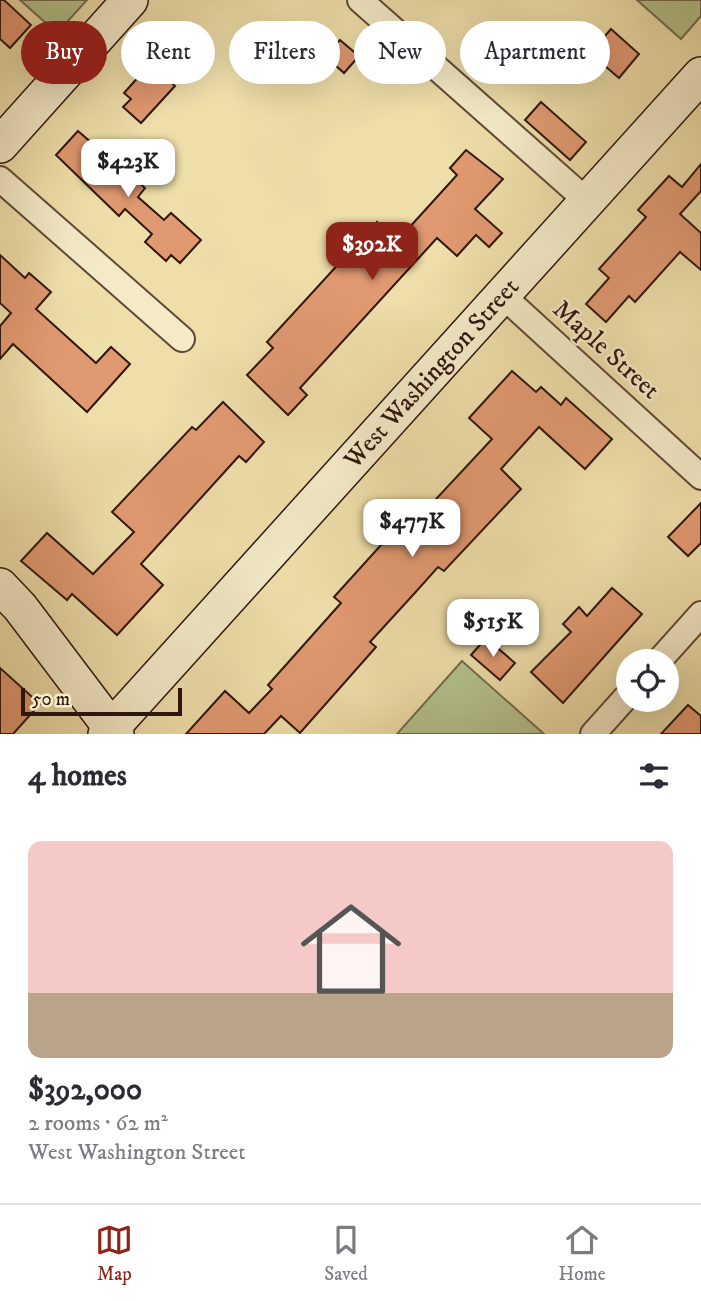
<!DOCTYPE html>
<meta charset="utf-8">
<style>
body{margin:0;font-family:"IM FELL DW Pica",serif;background:#f7f7f7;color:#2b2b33;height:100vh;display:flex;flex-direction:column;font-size:26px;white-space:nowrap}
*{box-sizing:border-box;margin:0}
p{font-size:23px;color:#7c7c81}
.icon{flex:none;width:38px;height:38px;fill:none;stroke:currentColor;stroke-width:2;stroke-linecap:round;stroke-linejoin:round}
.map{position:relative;height:734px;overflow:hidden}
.details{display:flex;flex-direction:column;background:#fff;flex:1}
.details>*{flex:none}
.guide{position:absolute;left:21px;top:21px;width:660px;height:63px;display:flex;gap:14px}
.controls{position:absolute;left:616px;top:649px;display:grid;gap:14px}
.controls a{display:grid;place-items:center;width:63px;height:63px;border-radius:50%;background:#fff;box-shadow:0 7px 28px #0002;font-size:35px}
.scale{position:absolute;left:21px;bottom:18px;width:161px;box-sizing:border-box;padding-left:7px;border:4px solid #2f170e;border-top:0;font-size:19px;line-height:24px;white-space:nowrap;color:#2f170e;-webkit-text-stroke:5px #f4eac8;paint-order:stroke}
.price{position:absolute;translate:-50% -60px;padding:0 16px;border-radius:14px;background:#fff;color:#222;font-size:23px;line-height:46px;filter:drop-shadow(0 2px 4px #0008)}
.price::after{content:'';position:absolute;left:50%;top:42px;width:21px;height:16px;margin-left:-10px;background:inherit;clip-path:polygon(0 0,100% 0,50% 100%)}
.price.on{background:#8f2418;color:#fff}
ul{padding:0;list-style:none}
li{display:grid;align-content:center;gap:14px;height:371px;padding:0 28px}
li+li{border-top:2px solid #e1e1e2}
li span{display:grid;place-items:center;height:217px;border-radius:14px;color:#555}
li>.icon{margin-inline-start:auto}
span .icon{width:126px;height:126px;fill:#fffc;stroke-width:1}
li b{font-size:30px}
h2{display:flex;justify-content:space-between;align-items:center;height:84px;padding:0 28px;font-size:30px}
.chip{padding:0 24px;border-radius:32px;background:#fff;box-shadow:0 7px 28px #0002;font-size:24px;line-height:63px}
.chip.on{background:#8f2418;color:#fff}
.dock{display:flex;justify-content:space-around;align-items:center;height:98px;border-top:2px solid #e1e1e2;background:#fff;font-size:19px;color:#7c7c81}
.dock a{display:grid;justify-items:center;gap:4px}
.dock .on{color:#8f2418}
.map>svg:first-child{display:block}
.green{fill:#b4c28c;stroke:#726c4d;stroke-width:2}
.building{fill:#e19971;stroke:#2f170e;stroke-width:2}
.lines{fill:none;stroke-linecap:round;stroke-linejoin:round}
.street-casing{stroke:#5f4935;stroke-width:28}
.secondary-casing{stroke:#2f170e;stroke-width:38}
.street{stroke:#f4eac8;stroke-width:24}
.secondary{stroke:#f4eac8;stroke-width:35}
.labels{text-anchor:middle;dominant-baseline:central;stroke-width:5;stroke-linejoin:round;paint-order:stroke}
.street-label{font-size:26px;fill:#2f170e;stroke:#f4eac8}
</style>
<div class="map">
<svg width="701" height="734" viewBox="0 0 701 734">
<rect width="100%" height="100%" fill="#eedeaa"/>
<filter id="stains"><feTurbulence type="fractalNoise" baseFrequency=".00286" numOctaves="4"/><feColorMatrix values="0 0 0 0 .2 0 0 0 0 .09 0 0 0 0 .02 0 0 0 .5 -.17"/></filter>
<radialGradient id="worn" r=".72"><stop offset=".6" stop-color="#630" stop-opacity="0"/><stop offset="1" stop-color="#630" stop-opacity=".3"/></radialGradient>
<g class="green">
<path d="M20 0H87L57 33Z"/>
<path d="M637 0H701V16L681 39Z"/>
<path d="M462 661 544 734H397Z"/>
</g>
<g class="building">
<path d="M0 0H4L31 25 10 48 0 39Z"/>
<path d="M611 29 639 54 619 78 590 53Z"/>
<path d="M559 34 579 52 568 64 548 47Z"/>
<path d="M340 40 359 56 344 73 325 56Z"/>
<path d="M150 64 175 86 141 123 123 107 131 99 124 93Z"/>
<path d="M541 102 586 142 570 160 525 120Z"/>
<path d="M78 131 93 144 89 149 118 176 124 169 145 188 138 197 164 220 171 213 201 240 180 263 171 255 166 261 145 242 152 234 125 209 119 216 56 155Z"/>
<path d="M466 150 503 179 475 209 502 233 489 247 476 235 457 256 437 238 300 388 307 395 288 415 247 375 273 348 267 342 377 222 397 241 457 175 450 168Z"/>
<path d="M701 164V191L680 214 701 233V270L680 252 635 302 629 296 606 322 586 304 609 278 599 269 646 217 638 210 669 176 682 187Z"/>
<path d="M0 255 25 278 29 273 51 292 36 309 96 363 111 347 130 364 87 412 13 344 0 359V326L11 313 0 303Z"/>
<path d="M512 371 536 392 541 387 561 405 566 398 612 439 585 469 539 427 501 469 521 489 444 571 438 567 413 595 370 642 376 647 300 733 281 716 264 734H186L225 691 249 713 272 689 268 685 341 603 334 597 390 535 396 542 492 439 469 418Z"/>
<path d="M223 402 264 442 246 462 239 456 141 564 163 585 117 635 72 594 67 600 21 561 47 533 93 574 134 532 112 512 192 427 196 430Z"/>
<path d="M701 503V543L688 556 668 537Z"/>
<path d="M612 588 642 614 563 703 531 672 571 632 563 624 579 607 587 616Z"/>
<path d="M486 638 515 663 500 680 471 655Z"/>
<path d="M0 668 40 704 13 734H0Z"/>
<path d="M688 705 701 716V734H661Z"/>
</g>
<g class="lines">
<g class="street-casing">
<g id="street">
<path d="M360 0 587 201"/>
<path d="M0 179 182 339"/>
<path d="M502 295 701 477"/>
<path d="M658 662 701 614"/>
<path d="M593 734 628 695"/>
</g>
</g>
<g class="secondary-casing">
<g id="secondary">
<path d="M0 145 130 0"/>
<path d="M0 586 20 607 116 734"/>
<path id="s1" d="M106 734 701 75"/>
</g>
</g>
<use href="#street" class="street"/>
<use href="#secondary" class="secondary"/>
</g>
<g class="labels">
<g class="street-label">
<text transform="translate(606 350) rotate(42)">Maple Street</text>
<text stroke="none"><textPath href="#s1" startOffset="486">West Washington Street</textPath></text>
</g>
</g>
<rect width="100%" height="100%" filter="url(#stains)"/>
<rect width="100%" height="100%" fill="url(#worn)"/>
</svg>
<div class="controls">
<a><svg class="icon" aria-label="locate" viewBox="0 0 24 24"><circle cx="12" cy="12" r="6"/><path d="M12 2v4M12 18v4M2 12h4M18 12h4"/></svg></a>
</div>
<div class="scale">50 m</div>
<b class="price" style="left:128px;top:199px">$423K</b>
<b class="price on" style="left:372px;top:282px">$392K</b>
<b class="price" style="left:412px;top:559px">$477K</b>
<b class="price" style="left:493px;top:659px">$515K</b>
<div class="guide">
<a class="chip on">Buy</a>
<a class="chip">Rent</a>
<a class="chip">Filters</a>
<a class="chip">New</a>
<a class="chip">Apartment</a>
</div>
</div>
<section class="details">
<h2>4 homes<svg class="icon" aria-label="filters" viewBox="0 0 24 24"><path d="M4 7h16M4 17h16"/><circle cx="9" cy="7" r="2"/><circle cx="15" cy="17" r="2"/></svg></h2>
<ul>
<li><span style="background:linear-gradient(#f6c9c9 70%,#b9a48a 0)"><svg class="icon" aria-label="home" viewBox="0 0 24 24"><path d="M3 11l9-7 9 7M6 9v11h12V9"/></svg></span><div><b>$392,000</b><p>2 rooms · 62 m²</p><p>West Washington Street</p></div></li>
</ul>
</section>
<nav class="dock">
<a class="on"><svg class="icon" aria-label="map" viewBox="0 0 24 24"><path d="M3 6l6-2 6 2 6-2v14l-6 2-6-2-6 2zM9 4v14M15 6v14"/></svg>Map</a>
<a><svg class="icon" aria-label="saved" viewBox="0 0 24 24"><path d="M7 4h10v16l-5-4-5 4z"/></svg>Saved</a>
<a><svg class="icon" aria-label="home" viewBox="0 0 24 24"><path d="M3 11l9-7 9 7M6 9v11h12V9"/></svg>Home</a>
</nav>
